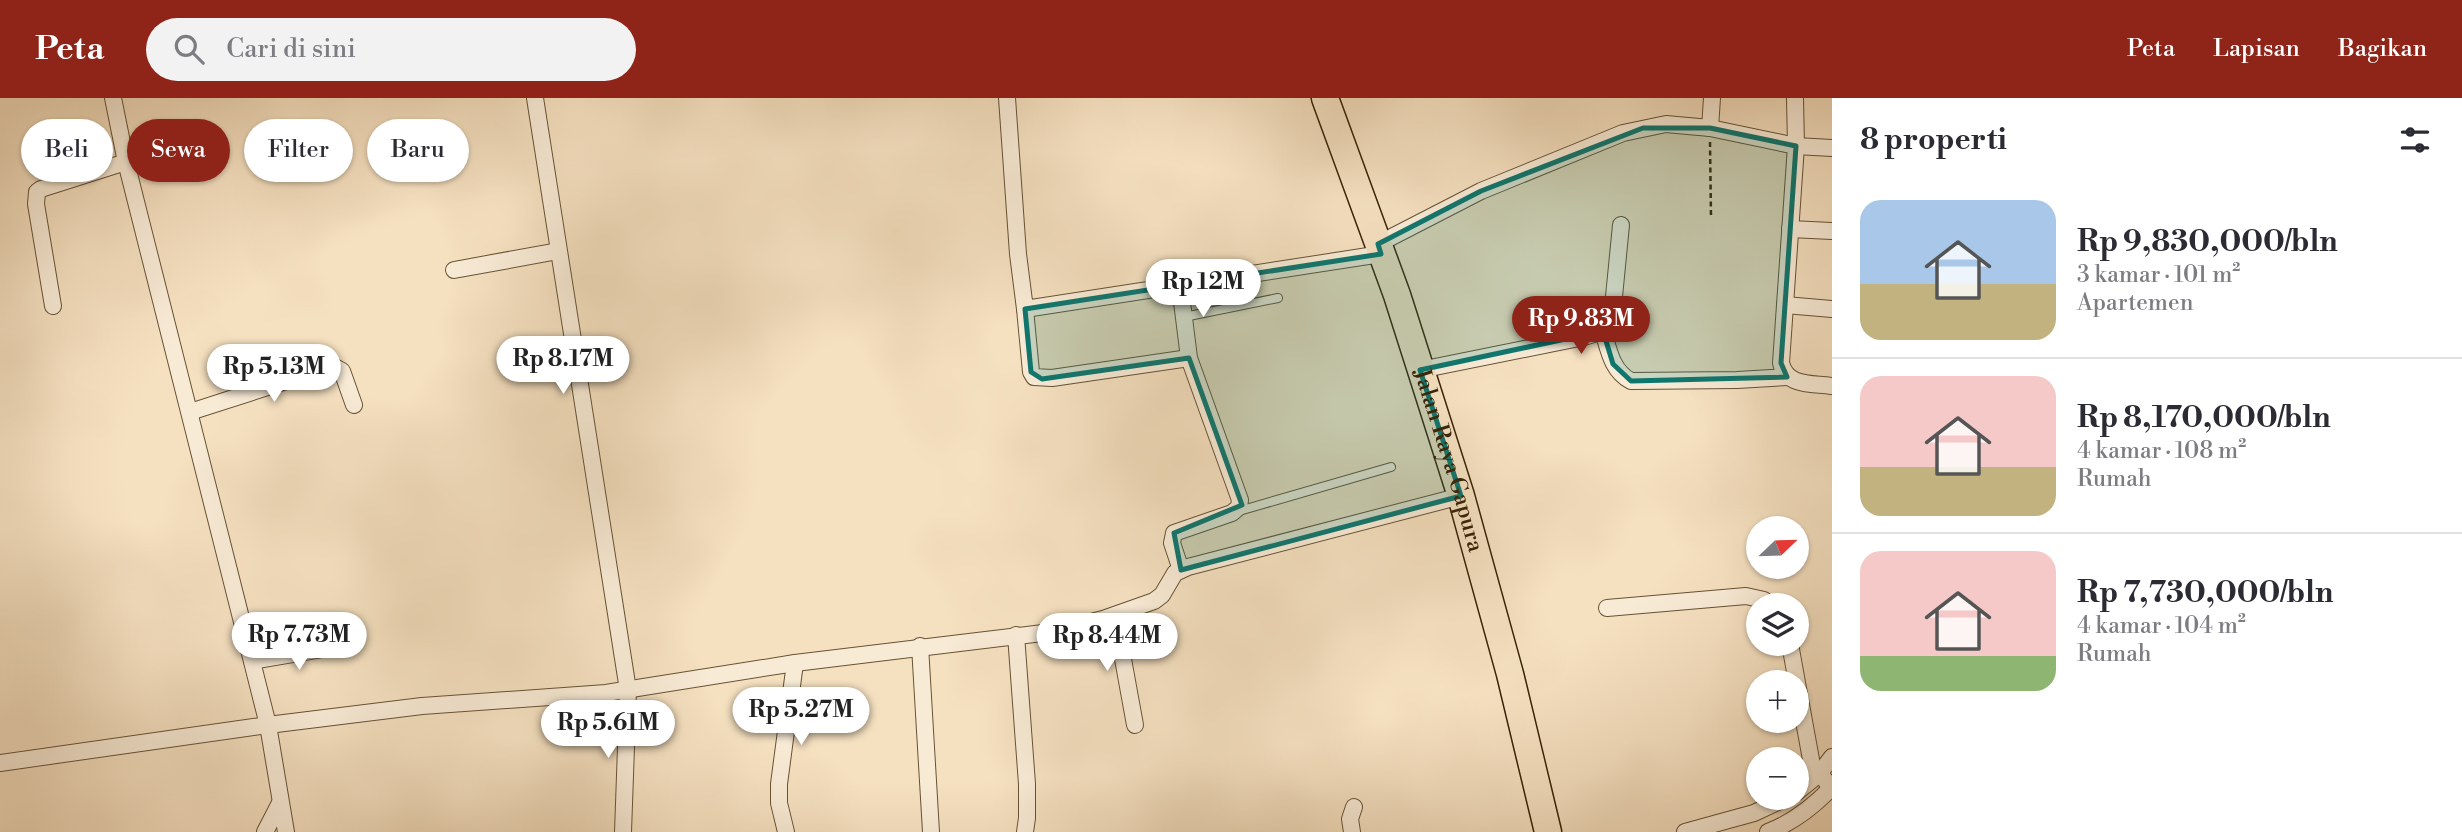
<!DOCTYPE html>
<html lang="id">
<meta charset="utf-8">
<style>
body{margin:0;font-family:"Libre Bodoni",serif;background:#f2f2f3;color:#2b2b33;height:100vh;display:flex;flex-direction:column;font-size:26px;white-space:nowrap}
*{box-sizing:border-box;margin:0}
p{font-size:23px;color:#7c7c81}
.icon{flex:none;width:38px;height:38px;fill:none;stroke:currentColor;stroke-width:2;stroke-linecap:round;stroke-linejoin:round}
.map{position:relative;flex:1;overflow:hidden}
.drawer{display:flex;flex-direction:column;background:#fff;width:630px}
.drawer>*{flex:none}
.banner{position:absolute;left:21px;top:21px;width:665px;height:63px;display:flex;gap:14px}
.needle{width:46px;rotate:67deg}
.buttons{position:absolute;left:1746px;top:418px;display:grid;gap:14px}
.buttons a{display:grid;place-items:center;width:63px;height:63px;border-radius:50%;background:#fff;box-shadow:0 2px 5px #0004;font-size:35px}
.price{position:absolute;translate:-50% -60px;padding:0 16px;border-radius:24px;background:#fff;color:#222;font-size:23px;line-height:46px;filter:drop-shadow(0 2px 4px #0008)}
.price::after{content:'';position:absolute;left:50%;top:42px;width:21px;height:16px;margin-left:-10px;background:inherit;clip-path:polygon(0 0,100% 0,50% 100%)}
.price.current{background:#8f2418;color:#fff}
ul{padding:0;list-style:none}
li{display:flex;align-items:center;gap:21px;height:175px;padding:0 28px}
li+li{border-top:2px solid #e1e1e2}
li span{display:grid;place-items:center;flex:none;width:196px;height:140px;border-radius:21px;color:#555}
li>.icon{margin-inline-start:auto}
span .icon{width:84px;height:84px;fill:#fffc;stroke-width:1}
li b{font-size:30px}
h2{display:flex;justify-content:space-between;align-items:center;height:84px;padding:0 28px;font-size:30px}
.pill{padding:0 24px;border-radius:32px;background:#fff;box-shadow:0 2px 5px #0004;font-size:24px;line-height:63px}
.pill.current{background:#8f2418;color:#fff}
header{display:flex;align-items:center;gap:42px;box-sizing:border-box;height:98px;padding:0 35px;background:#8f2418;color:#fff}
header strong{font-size:33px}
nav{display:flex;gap:38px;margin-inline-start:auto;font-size:24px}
.search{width:490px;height:63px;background:#f2f2f3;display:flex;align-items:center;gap:18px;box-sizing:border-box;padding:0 24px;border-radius:38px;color:#7c7c81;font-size:26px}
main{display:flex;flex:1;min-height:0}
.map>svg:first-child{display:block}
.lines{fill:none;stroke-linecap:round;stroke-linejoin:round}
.service-casing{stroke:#675235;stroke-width:10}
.minor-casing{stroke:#675235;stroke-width:18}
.primary-casing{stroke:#382307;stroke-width:29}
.path{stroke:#382307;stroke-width:2.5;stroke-dasharray:5 3.5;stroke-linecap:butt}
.service{stroke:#f8ebd6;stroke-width:8}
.minor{stroke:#f8ebd6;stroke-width:16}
.primary{stroke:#f5e0c0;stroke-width:26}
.marked{fill:#0f766e;fill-opacity:0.2;stroke:#0f766e;stroke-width:5;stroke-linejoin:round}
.labels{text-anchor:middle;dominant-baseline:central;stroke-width:5;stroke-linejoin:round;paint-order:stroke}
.street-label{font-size:23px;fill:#382307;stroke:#f8ebd6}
</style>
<header>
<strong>Peta</strong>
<div class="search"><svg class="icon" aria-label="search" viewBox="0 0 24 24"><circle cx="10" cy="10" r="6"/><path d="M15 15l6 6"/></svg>Cari di sini</div>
<nav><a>Peta</a><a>Lapisan</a><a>Bagikan</a></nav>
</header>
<main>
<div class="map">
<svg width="1832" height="734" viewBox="0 0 1832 734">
<rect width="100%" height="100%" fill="#f5e0c0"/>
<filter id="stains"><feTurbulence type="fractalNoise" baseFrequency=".00286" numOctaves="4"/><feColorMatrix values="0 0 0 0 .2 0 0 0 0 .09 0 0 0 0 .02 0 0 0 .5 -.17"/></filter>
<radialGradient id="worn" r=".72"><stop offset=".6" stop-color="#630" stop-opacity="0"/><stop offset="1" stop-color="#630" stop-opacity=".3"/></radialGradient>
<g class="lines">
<g class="service-casing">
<g id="service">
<path d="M1184 219 1278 200"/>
<path d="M1239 413 1391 369"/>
</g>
</g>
<g class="minor-casing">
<g id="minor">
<path d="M113 0 126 64 268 627 286 734"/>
<path d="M535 0 628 592 623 734"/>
<path d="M1007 0 1018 156 1025 211 1381 156"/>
<path d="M1795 0 1796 48 1781 265C1787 289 1811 285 1832 288"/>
<path d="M1710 30 1712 0"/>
<path d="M1790 131 1832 133"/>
<path d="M1378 146 1481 93 1623 35 1666 26 1710 30 1796 48 1832 50"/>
<path d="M454 172 558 153"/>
<path d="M1180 188 1189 260"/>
<path d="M1785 207 1832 211"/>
<path d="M53 208 36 106 37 94 41 91 126 64"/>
<path d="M1025 211 1031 274 1034 279 1052 280 1189 260 1240 402 1239 409 1232 415 1174 435 1172 445 1181 472"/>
<path d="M1603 233C1609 253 1612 273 1631 283L1737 282 1787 279"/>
<path d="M1420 272 1584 239 1603 233 1612 219 1621 127"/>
<path d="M190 314 333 268 342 273 354 307"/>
<path d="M1607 510 1746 498 1764 502 1771 508"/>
<path d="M1115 517 1135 627"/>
<path d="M1016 537 1027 686V720L1025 734"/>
<path d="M1790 546 1812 667 1832 690"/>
<path d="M920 548 931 734"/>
<path d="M252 563 340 548"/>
<path d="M0 665 268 627 422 608 606 595 795 565 1051 534 1103 521 1154 503 1162 497 1175 475 1188 469 1461 398"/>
<path d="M1797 694 1819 676 1832 659"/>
<path d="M265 734 280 705"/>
<path d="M786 734 779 705V686L795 565"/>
<path d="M1352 734 1350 721 1354 709"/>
<path d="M1685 734 1754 715 1786 700"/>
<path d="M1768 734C1794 724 1814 708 1832 689"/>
</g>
</g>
<g class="primary-casing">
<g id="primary">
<path id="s1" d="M1325 0 1397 197 1461 398 1510 576 1548 734"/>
</g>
</g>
<path class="path" d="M1710 44 1711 120"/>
<use href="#service" class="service"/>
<use href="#minor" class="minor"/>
<use href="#primary" class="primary"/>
</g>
<path class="marked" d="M1643 30H1710L1796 48 1781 265 1787 279 1631 283 1613 266 1603 233 1420 272 1461 398 1181 472 1174 435 1242 407 1189 260 1042 281 1031 274 1025 211 1381 156 1378 146 1481 93Z"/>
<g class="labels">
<g class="street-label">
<text stroke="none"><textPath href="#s1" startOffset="383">Jalan Raya Gapura</textPath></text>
</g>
</g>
<rect width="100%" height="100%" filter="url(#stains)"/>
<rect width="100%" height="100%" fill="url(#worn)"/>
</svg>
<div class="buttons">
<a><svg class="needle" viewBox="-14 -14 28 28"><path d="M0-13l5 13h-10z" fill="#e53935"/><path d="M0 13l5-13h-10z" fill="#7c7c81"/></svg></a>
<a><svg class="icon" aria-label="layers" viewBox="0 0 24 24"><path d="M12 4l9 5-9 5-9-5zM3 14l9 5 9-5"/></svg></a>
<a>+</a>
<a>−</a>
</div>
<b class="price" style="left:1203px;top:221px">Rp 12M</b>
<b class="price current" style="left:1581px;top:258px">Rp 9.83M</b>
<b class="price" style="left:563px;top:298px">Rp 8.17M</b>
<b class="price" style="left:274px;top:306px">Rp 5.13M</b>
<b class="price" style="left:299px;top:574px">Rp 7.73M</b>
<b class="price" style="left:1107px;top:575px">Rp 8.44M</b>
<b class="price" style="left:801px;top:649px">Rp 5.27M</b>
<b class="price" style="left:608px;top:662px">Rp 5.61M</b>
<div class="banner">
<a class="pill">Beli</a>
<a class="pill current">Sewa</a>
<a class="pill">Filter</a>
<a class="pill">Baru</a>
</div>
</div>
<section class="drawer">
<h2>8 properti<svg class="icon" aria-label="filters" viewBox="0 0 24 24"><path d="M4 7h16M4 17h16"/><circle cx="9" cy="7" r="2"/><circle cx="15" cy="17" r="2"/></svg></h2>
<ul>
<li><span style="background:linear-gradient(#a9c7e8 60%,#c2b280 0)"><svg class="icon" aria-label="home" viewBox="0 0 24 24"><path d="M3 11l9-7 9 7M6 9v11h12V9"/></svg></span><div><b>Rp 9,830,000/bln</b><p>3 kamar · 101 m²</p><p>Apartemen</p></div></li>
<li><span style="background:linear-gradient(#f6c9c9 65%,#c2b280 0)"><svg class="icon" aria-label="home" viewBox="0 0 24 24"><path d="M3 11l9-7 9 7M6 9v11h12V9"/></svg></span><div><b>Rp 8,170,000/bln</b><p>4 kamar · 108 m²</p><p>Rumah</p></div></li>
<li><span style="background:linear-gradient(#f6c9c9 75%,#8fb573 0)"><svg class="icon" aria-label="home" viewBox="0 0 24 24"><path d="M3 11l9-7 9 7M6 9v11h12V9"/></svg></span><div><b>Rp 7,730,000/bln</b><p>4 kamar · 104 m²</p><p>Rumah</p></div></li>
</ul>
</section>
</main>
